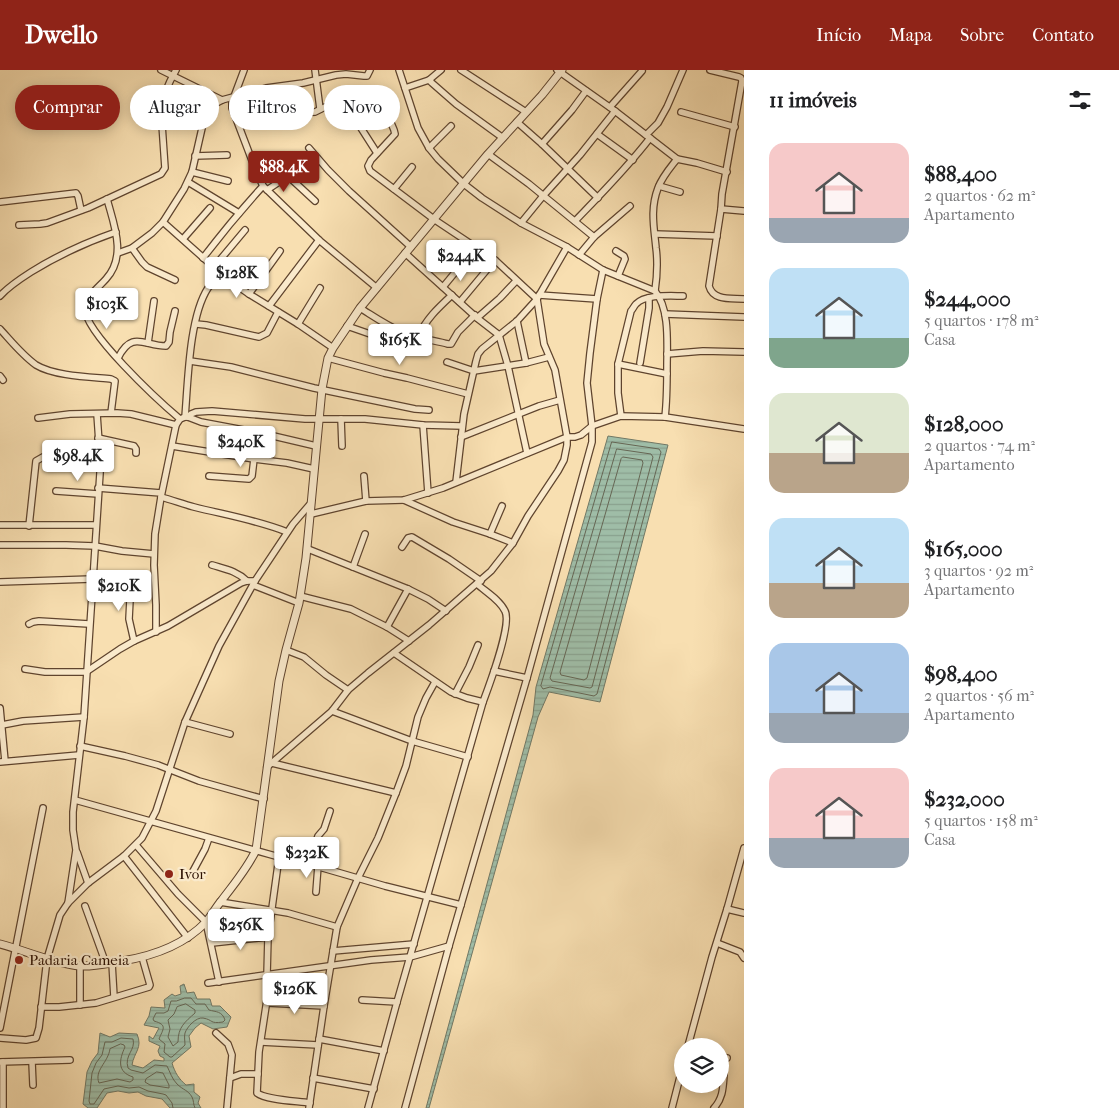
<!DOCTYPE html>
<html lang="pt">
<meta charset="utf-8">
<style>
body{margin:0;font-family:"IM FELL French Canon",serif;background:#f6f6f6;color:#202124;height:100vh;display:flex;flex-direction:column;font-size:19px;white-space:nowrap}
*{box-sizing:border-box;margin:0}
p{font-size:16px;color:#757577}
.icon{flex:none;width:28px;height:28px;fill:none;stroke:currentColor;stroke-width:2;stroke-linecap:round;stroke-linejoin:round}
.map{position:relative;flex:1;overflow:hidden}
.panel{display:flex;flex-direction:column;background:#fff;width:375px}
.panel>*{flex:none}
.guide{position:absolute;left:15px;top:15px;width:475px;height:45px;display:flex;gap:10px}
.tools{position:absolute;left:674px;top:968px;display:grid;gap:10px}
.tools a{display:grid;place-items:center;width:55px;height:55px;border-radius:50%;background:#fff;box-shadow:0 2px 12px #0003;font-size:25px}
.price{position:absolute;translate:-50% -42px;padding:0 11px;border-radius:5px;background:#fff;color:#222;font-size:16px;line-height:32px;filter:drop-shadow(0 1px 2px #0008)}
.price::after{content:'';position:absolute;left:50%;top:30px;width:15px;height:11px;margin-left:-8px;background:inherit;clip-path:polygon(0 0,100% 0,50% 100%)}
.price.current{background:#8f2418;color:#fff}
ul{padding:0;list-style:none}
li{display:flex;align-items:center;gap:15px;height:125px;padding:0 25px}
li span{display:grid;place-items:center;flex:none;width:140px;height:100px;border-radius:15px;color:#555}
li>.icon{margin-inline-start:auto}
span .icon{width:60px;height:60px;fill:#fffc;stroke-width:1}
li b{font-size:21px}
h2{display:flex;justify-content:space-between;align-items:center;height:60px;padding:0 25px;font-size:21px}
.tag{padding:0 18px;border-radius:22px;background:#fff;box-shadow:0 2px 12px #0003;font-size:18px;line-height:45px}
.tag.current{background:#8f2418;color:#fff}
header{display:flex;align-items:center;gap:30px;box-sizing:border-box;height:70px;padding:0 25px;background:#8f2418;color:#fff}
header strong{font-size:24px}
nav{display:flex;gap:28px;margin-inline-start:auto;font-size:18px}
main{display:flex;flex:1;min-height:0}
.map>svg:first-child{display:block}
.water{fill:url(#water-rules);stroke:#717865}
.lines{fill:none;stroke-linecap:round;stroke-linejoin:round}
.shore{stroke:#666654;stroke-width:1}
.minor-casing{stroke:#5f442e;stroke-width:8}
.tertiary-casing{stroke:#5f442e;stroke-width:9}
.minor{stroke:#faeacc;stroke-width:5.5}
.tertiary{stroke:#faeacc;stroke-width:7}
.poi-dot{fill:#8f2418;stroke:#faeacc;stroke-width:2}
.labels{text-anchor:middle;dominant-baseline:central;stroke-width:4.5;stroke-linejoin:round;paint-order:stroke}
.poi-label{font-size:15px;fill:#2c1002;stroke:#faeacc;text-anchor:start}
</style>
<header>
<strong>Dwello</strong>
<nav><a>Início</a><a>Mapa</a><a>Sobre</a><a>Contato</a></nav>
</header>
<main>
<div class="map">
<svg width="744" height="1038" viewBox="0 0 744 1038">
<defs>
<pattern id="water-rules" width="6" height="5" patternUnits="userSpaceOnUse" patternTransform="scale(1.25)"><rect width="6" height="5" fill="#9fbda7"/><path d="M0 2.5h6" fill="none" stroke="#89a18e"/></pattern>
</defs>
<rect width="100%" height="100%" fill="#f8dfb1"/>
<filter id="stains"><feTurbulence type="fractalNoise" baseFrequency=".004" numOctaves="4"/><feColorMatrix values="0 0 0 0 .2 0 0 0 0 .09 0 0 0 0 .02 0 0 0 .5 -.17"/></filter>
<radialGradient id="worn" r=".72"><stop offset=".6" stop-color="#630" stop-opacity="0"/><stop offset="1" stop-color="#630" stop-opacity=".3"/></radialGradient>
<g class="water">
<path d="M608 366 668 375 600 632 549 622 538 647 429 1038H426L533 645 536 617Z"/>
<path d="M184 914 187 923 194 922 197 929H210L212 936H220L231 947 227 957 213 959 201 953 195 958 189 966 191 977 172 993C175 1003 179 1009 186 1015L194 1014V1022L200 1027 198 1033 201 1038H170L162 1029 146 1026 138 1022 129 1023 118 1021 107 1023 97 1038H88L83 1034 87 1002 92 991 98 983 100 963 110 967 119 963 137 964C143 978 134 982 132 995L143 998 154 990 164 991V988L160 986 158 981 160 976 149 971V966L153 969 159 958 144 955 149 946 151 937 165 938 164 930 172 924 175 926 181 924 180 916Z"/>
</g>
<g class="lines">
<g class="shore">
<path d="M612 372 659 379 661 382 597 624 594 626 550 617 543 619 541 616Z"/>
<path d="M617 379 651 384 653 387 592 617 590 618 552 611 550 608 616 381Z"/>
<path d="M623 387 642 390 643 393 587 608 584 610 561 605 560 602 621 389Z"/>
<path d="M185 928H191L196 934H205L209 940C216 942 222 941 225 950L223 952C209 954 214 950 203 948 196 947 187 957 185 963 184 967 185 971 185 975L172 987H170L164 982 165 974 159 969C163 959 168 955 154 951L153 949 156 943H164L168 941 171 931H176Z"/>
<path d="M186 934 195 940V943C185 952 178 957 178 972L173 976 168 967 170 959 168 950 174 944 177 937Z"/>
<path d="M121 974 124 975 125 977C119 990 117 1002 133 1007V1010L130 1012 117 1009 99 1013C94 1000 108 993 110 979Z"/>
<path d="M157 1002 163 1003 169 1015V1018L150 1015 145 1012 146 1009Z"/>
<path d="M173 1038 172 1033 166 1025 163 1024 148 1021 139 1017 129 1018 118 1016 104 1019 94 1034H90L89 1031 92 1003 96 993 102 985 105 972H112L121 968 133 969C136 980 124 985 128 998L131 1000 143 1003 155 995 167 996C170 1002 172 1009 177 1014 183 1020 188 1020 192 1027 194 1031 193 1034 195 1038"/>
</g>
<g class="minor-casing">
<g id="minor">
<path d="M161 0 222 30"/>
<path d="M244 0 232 32V38L256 101 263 116 319 170 377 218"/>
<path d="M315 0 320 39"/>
<path d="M399 0 418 58 429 78 438 89 464 114 482 128 521 153 567 177 603 200 655 221"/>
<path d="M441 0 429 10 432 13 456 34 503 68"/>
<path d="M461 0 526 42"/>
<path d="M557 0 615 41 677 89"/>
<path d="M710 0 739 7 741 8 742 11 722 124 721 139 709 216C713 231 731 228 744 229"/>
<path d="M405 18 429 10"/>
<path d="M610 37 642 1"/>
<path d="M681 42 735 57"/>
<path d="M517 52 542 74 598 128"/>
<path d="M361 58 377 83"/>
<path d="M597 64 633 90"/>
<path d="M646 65 658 53 667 37 683 0"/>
<path d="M542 74 572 40 586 21"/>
<path d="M309 78 328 100 349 121 411 177"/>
<path d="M429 78 451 56"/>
<path d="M488 84 529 114 594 167"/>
<path d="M195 86 227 85"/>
<path d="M192 102 228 111"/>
<path d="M188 112 239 143"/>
<path d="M659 116 680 122"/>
<path d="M394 119 412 97"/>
<path d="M267 120 288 106 315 131"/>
<path d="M107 129C114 155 127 186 106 209 99 217 88 225 85 236 80 259 161 333 180 349"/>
<path d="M0 132 76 123 78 126 81 140"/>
<path d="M721 139 744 141"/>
<path d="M575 151C601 124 627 98 650 68"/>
<path d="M163 152 226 208 249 224 298 254 333 278"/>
<path d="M521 153 543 126 580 85 615 41"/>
<path d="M19 155 40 154 47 153 88 138 161 104 165 98 161 40C163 25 169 12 176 0"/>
<path d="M655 164 717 166"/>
<path d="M183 169 210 138"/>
<path d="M132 178 142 192 147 197 175 210"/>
<path d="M616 181 624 186 625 189 618 206"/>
<path d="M118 183 132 178 152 163 163 152 184 119 192 102 205 45 211 36 222 30 266 18 303 13 336 5 346 4 364 6H367L370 0"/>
<path d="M405 183 477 248 499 265 508 296 527 383"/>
<path d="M579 185 594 167 630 136"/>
<path d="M203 188C222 163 242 139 263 116"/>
<path d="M214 197 245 160"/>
<path d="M443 217 462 194"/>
<path d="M249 224 280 181"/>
<path d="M539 225 597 229"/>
<path d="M0 226C9 216 20 209 31 202 60 184 84 173 116 162"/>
<path d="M460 232 495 190"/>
<path d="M269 236 319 170"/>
<path d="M360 238C373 246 387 256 402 262 417 268 432 270 448 274H451L458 262 475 245"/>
<path d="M665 244 744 247"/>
<path d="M477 248 500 228 516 211"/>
<path d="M517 251 526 293"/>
<path d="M196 254 206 255 259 267 267 263 278 242"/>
<path d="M298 254 320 218"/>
<path d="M347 256 396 273"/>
<path d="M0 259C11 271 22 285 36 295 54 306 90 307 111 309L115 311 111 343"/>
<path d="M418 267C426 249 438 238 452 225"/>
<path d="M148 273 154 231"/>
<path d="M667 284 703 281 744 282"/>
<path d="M118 288C132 260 144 276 166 276L169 272 170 262 175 241"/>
<path d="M328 288 384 303 407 308 468 324"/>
<path d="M190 291 231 297 314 318 415 339 429 340"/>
<path d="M447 292 474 301 526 293 549 287"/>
<path d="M640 293 649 238V228"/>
<path d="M618 294 667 304"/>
<path d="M0 306 3 310"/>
<path d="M621 346 618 323V294L631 241C633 239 634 236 636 234 645 224 670 226 683 226"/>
<path d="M185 347C188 312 189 247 208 218 212 213 217 208 221 203"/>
<path d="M188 347 191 344 196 342 212 341 305 349H365L423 355 462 356"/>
<path d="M665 347C667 330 667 314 667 296 667 274 670 239 655 221 657 207 658 193 656 178 654 157 650 139 658 118 662 107 670 98 677 89L697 93 727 102"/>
<path d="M38 348 70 344 117 343 131 344 176 355"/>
<path d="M341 349 342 376"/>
<path d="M423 355 428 423"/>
<path d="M461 367 539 336 560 330"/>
<path d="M98 368 134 376 136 379V383"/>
<path d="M172 376 254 389 287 393 314 399"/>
<path d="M209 406 249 409 252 406 254 389"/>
<path d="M364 406 366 431"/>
<path d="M456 412 464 344 476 291 478 284 482 279 517 251 537 229 567 177"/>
<path d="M98 418 161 423"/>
<path d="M56 421 98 424"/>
<path d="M161 427C172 430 183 434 194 437 226 445 257 450 287 462"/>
<path d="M404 430 453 452 490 464 513 473"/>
<path d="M311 444 366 431 404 430 443 418 567 367H575L581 365 592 356 621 346 665 347 744 359"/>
<path d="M0 455H96"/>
<path d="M29 456 36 391 43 387 66 383"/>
<path d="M490 464 502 436"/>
<path d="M0 475H66L95 476 122 481 154 484"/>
<path d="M402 477 408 468 412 467 449 489 481 511"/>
<path d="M308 479 408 519 428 529 446 541"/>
<path d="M212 495C225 499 237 501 247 511"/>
<path d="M353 497 365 464"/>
<path d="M131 510 129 549 134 571"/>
<path d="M0 512 92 509"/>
<path d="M253 515 299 533"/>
<path d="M300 526 351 539 387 557 409 571"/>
<path d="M29 554 33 552 39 551 89 554"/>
<path d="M387 557 408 519"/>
<path d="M156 562V535L154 495 155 464 161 427 176 355 180 349 185 347H188L201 352 265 364 316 376"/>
<path d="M286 580 304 587 326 605 348 620"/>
<path d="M394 583 451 622 467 628 483 632"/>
<path d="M25 599 45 602H86L120 579 134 571 168 556 241 513 247 511H255"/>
<path d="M494 601 527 608"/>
<path d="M455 624 469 597 478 575"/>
<path d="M0 638 5 691"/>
<path d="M332 641 412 671 468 687"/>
<path d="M185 652 230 664"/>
<path d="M2 655 23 651 84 647"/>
<path d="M80 676 125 686 158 695 199 711 264 729"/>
<path d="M0 692 79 685"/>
<path d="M272 693 396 723"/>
<path d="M267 697 332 641 348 620 368 603 429 555 491 501 513 473 528 446 558 401 564 390 567 375V367L555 300 544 274 537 229 495 190 435 150 370 101 368 96 371 90 395 64 394 60 384 36 381 31 376 28H359L325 37 315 42 291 44"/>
<path d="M75 730 279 787 309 794 385 816 461 835"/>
<path d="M136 775 178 824 206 852 219 912"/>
<path d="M77 782 88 813"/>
<path d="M124 786 188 868"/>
<path d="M279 787 268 867 267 905 268 923 259 982 257 1023C266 1030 297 1031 310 1033"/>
<path d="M309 794 318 766 324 759 330 741"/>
<path d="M192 803 205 779 209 768"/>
<path d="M316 822 318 796"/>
<path d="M220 832 288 843 337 857"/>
<path d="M68 833 76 780 73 760V742L84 647 100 403V387L97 344"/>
<path d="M85 836 106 894"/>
<path d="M727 839 744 843"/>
<path d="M212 873 268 867"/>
<path d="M717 873 740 882 744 888"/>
<path d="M333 881 414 874"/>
<path d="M112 893 114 927"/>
<path d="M80 896V935"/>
<path d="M208 913 371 890 410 887 449 876"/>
<path d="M362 930 397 932"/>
<path d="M268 933 324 936"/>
<path d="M41 937H59L96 933 149 917 150 915 142 887"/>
<path d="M0 958 43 738"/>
<path d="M216 963 228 974 232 985 227 1038"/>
<path d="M0 968 26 970 36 968 39 958 47 889 60 845 68 833 88 813 124 786 142 768 156 741 185 652 219 576 255 511 293 454 311 433"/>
<path d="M319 969 384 981"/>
<path d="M261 972 318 975"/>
<path d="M688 976 712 887 727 839 744 778"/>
<path d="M720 987 727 988"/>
<path d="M0 992 70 990"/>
<path d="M32 992 33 1015"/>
<path d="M230 1008 241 1004H258"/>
<path d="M313 1008 374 1019"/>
<path d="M3 1038V992"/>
<path d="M309 1038 324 936 337 857 358 808 378 768 396 723 406 696 418 647 426 628 435 612"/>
<path d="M368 1038 397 932 483 632C489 616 512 554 505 541 500 530 486 522 477 514"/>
<path d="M405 1038 449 876 527 608 592 372V356L587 313 590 283 597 229 603 200"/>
<path d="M672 1038 682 999"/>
<path d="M714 1038C723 1028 723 1018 724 1005"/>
</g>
</g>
<g class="tertiary-casing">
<path id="tertiary" d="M0 874C27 881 52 893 80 896 94 897 109 893 122 891 153 886 184 875 206 852 212 845 216 837 222 830 234 814 247 799 256 780L279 611 286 580 299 533 306 488 322 319 328 288 333 278 360 238 488 84 542 25 562 0"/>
</g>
<use href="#minor" class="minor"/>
<use href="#tertiary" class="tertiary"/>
</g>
<g class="poi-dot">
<circle cx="169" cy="804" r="5"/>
<circle cx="19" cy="890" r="5"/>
</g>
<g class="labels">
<g class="poi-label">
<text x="179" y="804">Ivor</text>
<text x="29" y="890">Padaria Cameia</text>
</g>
</g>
<rect width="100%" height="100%" filter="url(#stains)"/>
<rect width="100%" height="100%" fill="url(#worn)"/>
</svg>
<div class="tools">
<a><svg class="icon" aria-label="layers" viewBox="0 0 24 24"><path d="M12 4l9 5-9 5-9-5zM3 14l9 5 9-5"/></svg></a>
</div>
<b class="price current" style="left:284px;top:123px">$88.4K</b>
<b class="price" style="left:461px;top:212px">$244K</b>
<b class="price" style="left:237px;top:229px">$128K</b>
<b class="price" style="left:107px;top:260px">$103K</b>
<b class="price" style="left:400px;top:296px">$165K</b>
<b class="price" style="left:241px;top:398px">$240K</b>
<b class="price" style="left:78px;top:412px">$98.4K</b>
<b class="price" style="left:119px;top:542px">$210K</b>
<b class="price" style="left:307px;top:809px">$232K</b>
<b class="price" style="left:241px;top:881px">$256K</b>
<b class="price" style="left:295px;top:945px">$126K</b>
<div class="guide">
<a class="tag current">Comprar</a>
<a class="tag">Alugar</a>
<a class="tag">Filtros</a>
<a class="tag">Novo</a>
</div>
</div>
<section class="panel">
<h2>11 imóveis<svg class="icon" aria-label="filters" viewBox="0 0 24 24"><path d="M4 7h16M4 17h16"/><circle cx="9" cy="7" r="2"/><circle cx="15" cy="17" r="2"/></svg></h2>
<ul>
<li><span style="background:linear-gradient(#f6c9c9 75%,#9aa5b1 0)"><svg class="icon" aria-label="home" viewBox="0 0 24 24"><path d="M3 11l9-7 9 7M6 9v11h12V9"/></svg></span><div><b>$88,400</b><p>2 quartos · 62 m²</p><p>Apartamento</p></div></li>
<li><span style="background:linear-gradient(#bfe0f5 70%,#7fa58c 0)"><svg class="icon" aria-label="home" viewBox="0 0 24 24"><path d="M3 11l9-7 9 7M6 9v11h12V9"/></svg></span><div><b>$244,000</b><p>5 quartos · 178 m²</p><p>Casa</p></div></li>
<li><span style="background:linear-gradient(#dfe7d0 60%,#b9a48a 0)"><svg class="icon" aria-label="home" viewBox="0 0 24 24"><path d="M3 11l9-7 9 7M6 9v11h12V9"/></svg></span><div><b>$128,000</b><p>2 quartos · 74 m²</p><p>Apartamento</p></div></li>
<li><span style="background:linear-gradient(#bfe0f5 65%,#b9a48a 0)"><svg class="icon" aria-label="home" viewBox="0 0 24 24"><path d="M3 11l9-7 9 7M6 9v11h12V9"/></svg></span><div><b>$165,000</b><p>3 quartos · 92 m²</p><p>Apartamento</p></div></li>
<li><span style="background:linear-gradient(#a9c7e8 70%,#9aa5b1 0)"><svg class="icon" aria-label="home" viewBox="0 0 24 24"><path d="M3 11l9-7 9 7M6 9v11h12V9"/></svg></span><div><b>$98,400</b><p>2 quartos · 56 m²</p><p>Apartamento</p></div></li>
<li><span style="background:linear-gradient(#f6c9c9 70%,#9aa5b1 0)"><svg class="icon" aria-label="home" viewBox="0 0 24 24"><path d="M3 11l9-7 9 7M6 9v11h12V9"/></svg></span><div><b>$232,000</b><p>5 quartos · 158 m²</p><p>Casa</p></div></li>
</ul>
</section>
</main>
